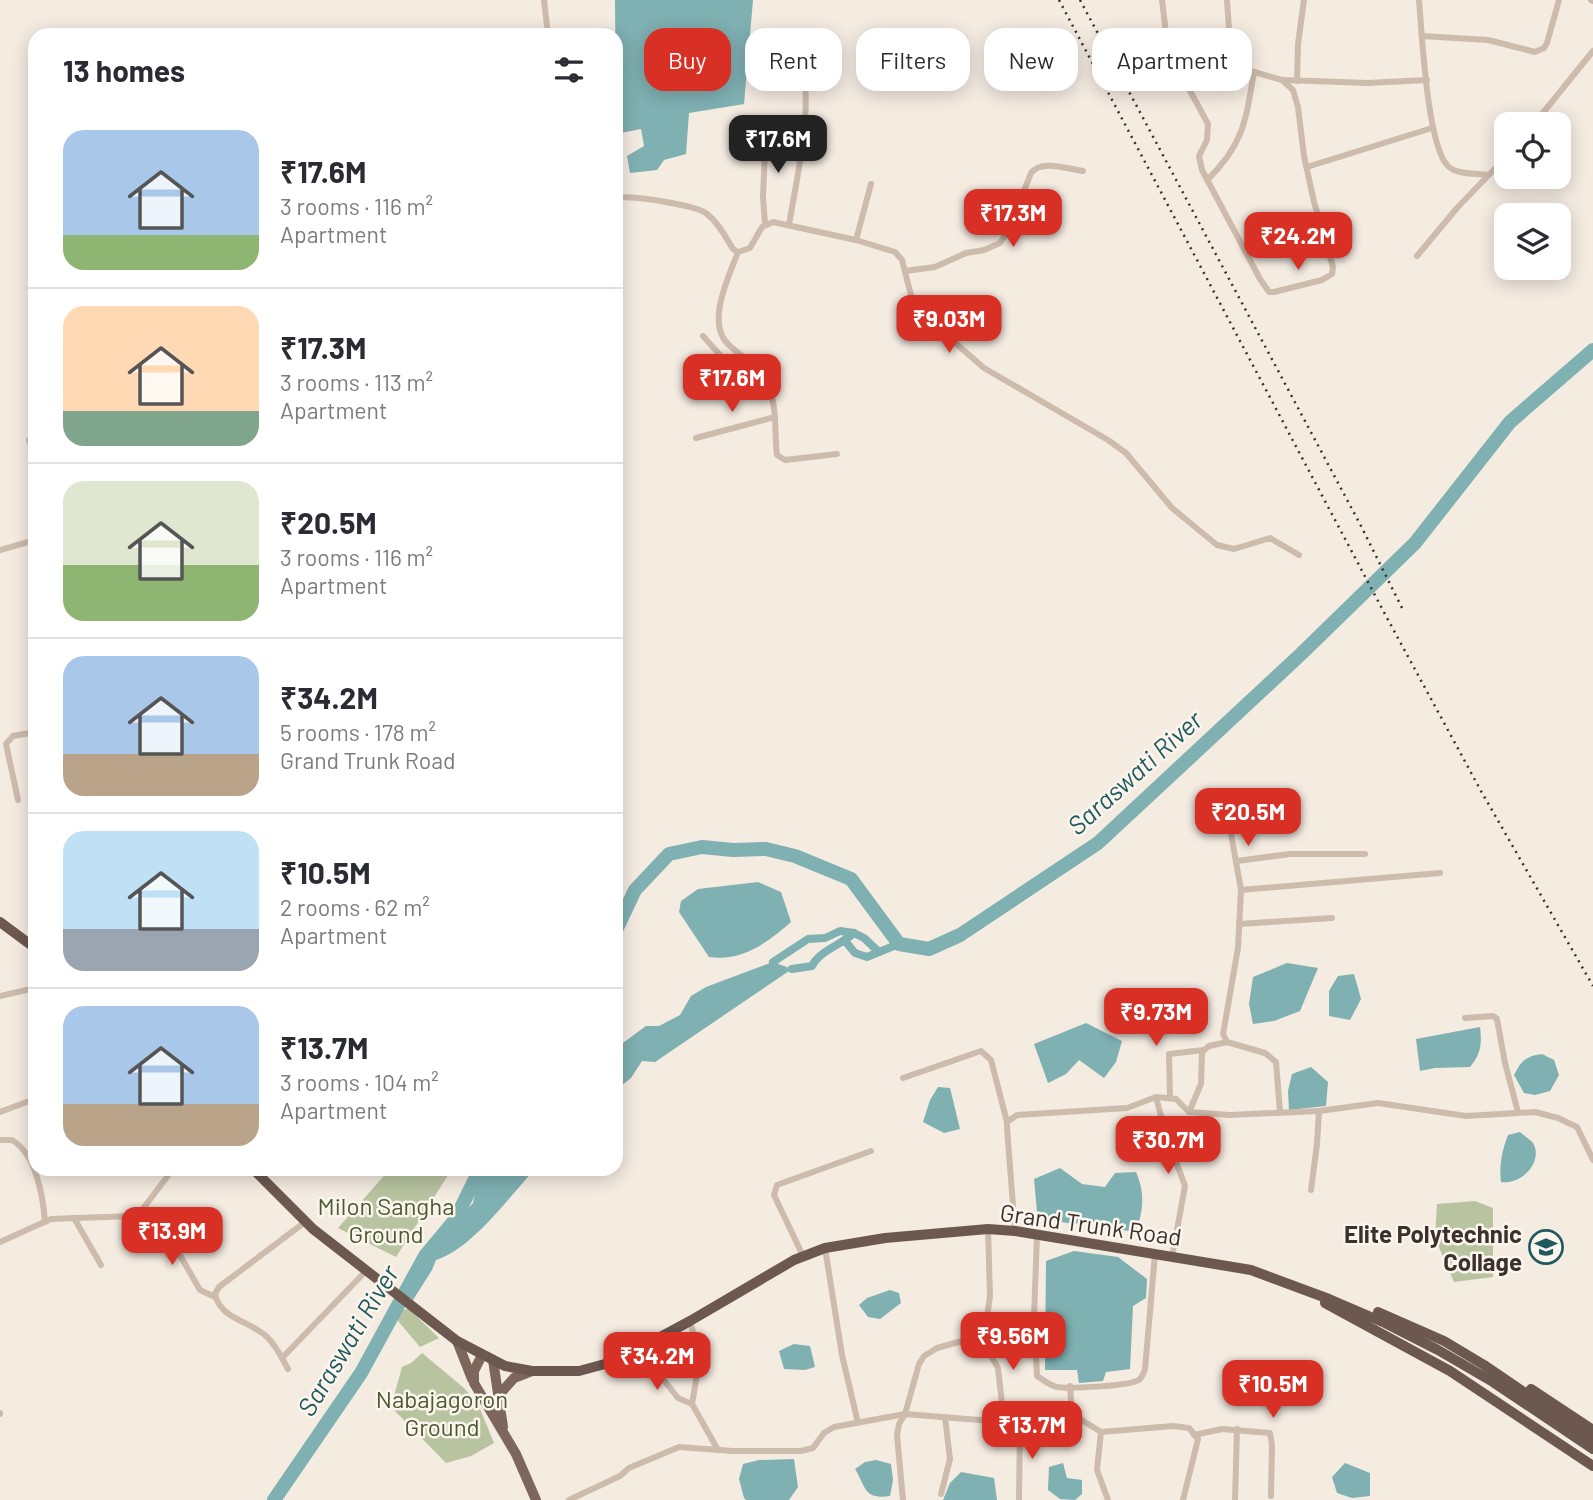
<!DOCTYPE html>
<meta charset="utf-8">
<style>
body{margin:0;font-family:Barlow,sans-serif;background:#f2f2f3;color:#2b2b33;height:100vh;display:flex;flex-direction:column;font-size:26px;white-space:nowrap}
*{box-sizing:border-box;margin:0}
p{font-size:23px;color:#7c7c81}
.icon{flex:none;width:38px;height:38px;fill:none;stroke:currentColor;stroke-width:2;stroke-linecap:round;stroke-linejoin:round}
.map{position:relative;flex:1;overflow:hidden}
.details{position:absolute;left:28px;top:28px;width:595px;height:1148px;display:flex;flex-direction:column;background:#fff;border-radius:21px;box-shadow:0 4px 18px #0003}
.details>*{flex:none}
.hud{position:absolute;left:644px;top:28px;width:665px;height:63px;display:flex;gap:14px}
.tools{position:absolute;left:1494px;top:112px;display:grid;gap:14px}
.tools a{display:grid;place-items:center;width:77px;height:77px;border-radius:14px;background:#fff;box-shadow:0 4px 18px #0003;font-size:35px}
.price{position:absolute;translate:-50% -60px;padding:0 16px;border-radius:14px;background:#d93025;color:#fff;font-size:23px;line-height:46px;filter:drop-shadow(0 2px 4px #0008)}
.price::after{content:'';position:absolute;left:50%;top:42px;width:21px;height:16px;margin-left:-10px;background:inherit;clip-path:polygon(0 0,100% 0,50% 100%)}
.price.active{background:#222;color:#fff}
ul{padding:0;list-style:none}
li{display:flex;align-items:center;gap:21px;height:175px;padding:0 35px}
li+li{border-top:2px solid #e1e1e2}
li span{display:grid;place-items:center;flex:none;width:196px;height:140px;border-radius:21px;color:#555}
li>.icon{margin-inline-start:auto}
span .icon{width:84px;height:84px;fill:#fffc;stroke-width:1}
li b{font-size:30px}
h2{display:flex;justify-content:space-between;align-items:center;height:84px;padding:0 35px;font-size:30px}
.pill{padding:0 24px;border-radius:21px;background:#fff;box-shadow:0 4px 18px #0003;font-size:24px;line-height:63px}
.pill.active{background:#d93025;color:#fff}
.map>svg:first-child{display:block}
.green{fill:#b8c4a0}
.water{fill:#7fb0b2}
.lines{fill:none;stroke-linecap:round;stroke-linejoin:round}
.canal{stroke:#7fb0b2;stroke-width:8}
.river{stroke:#7fb0b2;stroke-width:14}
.minor{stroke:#cdbbac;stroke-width:6}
.primary{stroke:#7d675c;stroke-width:10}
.trunk{stroke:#6c584f;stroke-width:10}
.rail{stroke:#3b302b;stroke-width:2.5;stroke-dasharray:2 5;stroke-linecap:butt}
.labels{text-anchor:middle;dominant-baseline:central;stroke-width:5;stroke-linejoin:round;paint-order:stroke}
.park-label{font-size:24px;fill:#4a5a2e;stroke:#fbf5ee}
.street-label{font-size:24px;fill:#3b302b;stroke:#fbf5ee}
.poi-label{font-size:24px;font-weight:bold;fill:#3b302b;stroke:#fbf5ee;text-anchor:end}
.water-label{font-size:26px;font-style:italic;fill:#1f5a5e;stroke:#fbf5ee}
</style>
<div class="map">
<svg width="1593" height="1500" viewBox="0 0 1593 1500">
<rect width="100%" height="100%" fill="#f4ebe1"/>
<g class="green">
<path d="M390 1169H452L396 1257 338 1228Z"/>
<path d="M1475 1201 1493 1208V1277L1454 1282 1435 1238 1437 1204Z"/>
<path d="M408 1308 439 1338 420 1347 393 1315Z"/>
<path d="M422 1353 464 1388 478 1404 494 1443 471 1456 446 1463 391 1407 402 1367 411 1363Z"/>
</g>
<g class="water">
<path d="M615 0H753L744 104 689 113 686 154 664 160 657 170 630 173 627 156 644 146 641 129 616 134Z"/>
<path d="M758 882 781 892 791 922C768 942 742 962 709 957L679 912 681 901 698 889Z"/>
<path d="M773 962 792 969 655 1062 642 1061 631 1078 616 1090V1048L646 1026H659L680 1015 691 996 706 987Z"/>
<path d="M1287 963 1318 968 1300 1011 1274 1021 1253 1024 1249 1004 1253 977Z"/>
<path d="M1354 974 1361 999 1350 1020 1329 1016V991L1338 976Z"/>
<path d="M1086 1023 1122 1041 1116 1062 1104 1078 1079 1060 1066 1074 1048 1083 1034 1044Z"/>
<path d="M1480 1027C1482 1044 1481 1054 1470 1067L1435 1068 1420 1071 1416 1039Z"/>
<path d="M1542 1054 1554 1060 1559 1075 1550 1091 1535 1095 1524 1093 1514 1075C1521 1061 1526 1056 1542 1054Z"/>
<path d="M1311 1067 1328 1082 1326 1106 1289 1110 1288 1091 1292 1074Z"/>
<path d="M938 1087 950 1088 960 1129 944 1133 923 1122 930 1100Z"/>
<path d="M1520 1132C1524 1136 1530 1139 1533 1143 1544 1162 1521 1185 1501 1182 1499 1165 1502 1151 1508 1135Z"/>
<path d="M1060 1168 1082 1184 1105 1187 1115 1173 1136 1172C1145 1192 1144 1212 1135 1232L1116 1229 1105 1220C1082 1225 1057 1226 1037 1212L1034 1179Z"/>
<path d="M480 1169H535C510 1196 472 1249 436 1260L432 1270 413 1300 404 1294 425 1256 473 1203Z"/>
<path d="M1074 1251 1118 1257 1147 1279 1146 1298 1133 1306 1130 1369 1106 1372 1103 1381 1079 1383 1077 1370H1045L1046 1261Z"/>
<path d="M890 1290 899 1293 901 1303 880 1319 868 1317 859 1305 867 1298Z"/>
<path d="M794 1344 810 1346 815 1367 805 1370 784 1369 779 1351Z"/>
<path d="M794 1459 798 1487 789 1500H746L744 1498 739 1479 743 1464 759 1460Z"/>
<path d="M876 1460 891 1464 893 1480 890 1496C863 1500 866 1486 855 1469L865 1462Z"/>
<path d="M1063 1463 1067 1478 1082 1480V1494L1075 1500 1060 1499 1048 1490 1049 1467Z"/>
<path d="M1345 1463 1370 1473V1496L1352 1498 1337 1493 1332 1477Z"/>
<path d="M961 1472 994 1478 997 1500H943L950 1483Z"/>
</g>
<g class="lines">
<g class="canal">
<path d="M845 941 855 953 867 957 879 952"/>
<path d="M773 962 808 939 825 938 840 931 854 933 864 938 879 952 899 944"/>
<path d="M792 969 812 966C819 951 841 945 854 933"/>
</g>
<g class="river">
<path d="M616 930 635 890 669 854 702 847 733 850 766 849 795 856 851 879 899 944 929 949 960 935 1098 843 1300 655 1415 543 1510 422 1593 350"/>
<path d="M274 1500 361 1373 425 1256 455 1220 480 1169"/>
</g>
<g class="minor">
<path d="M544 0 548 35"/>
<path d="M1162 0 1168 50 1208 124 1207 140 1199 156 1202 170 1260 279 1269 292H1274L1322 280 1332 274 1333 267 1314 202 1304 156 1298 107 1293 90 1282 80 1251 71 1238 63 1230 44 1227 0"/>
<path d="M1419 0C1422 34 1427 142 1447 165 1455 175 1476 173 1488 175"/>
<path d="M1591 0 1593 1"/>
<path d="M1422 36 1488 40 1535 52 1544 48 1547 43 1559 0"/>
<path d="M1284 80 1368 83 1427 80"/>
<path d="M1297 81 1298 44 1304 0"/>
<path d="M1534 124 1593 51"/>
<path d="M1307 167 1432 128"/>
<path d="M1207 180C1244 145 1246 119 1254 72"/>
<path d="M616 198C630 195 697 205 707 214 719 223 726 238 733 249L738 252 750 248 762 227 773 222 856 240 895 252 902 260 912 299 921 313 984 368 1108 440 1126 453 1172 508 1217 545 1234 549 1270 538 1299 555"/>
<path d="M765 224 763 197 766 127"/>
<path d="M789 225C798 170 813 112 802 57"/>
<path d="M856 240 871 184"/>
<path d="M738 252C729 276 705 324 729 345 742 357 759 367 767 384 778 405 774 432 777 455L785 460 837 454"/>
<path d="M1417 256 1457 208 1507 156"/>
<path d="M905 271 935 267 966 253 984 250 1000 243 1009 229 1031 173C1042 159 1067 169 1083 171"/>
<path d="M703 336 720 355V392C737 389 752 390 768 387"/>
<path d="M696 438 775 417"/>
<path d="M29 440 35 455"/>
<path d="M0 550 35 540"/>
<path d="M18 800 6 744 13 736 35 732"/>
<path d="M1227 811 1241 890"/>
<path d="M1237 861 1290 854H1365"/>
<path d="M1239 924 1332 918"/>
<path d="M0 996 35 988"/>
<path d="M1465 1018 1493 1016 1497 1019 1505 1063 1518 1112"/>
<path d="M903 1078 981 1051 991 1060 1007 1122"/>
<path d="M1156 1097 1166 1135 1185 1186 1172 1257"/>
<path d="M1170 1097 1169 1054 1204 1050"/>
<path d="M0 1112 35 1099"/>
<path d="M1189 1112 1201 1084 1202 1052 1209 1046 1227 1042"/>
<path d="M1280 1112 1276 1062 1265 1053 1227 1042 1223 1034 1238 948 1241 890 1440 873"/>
<path d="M0 1140H12C36 1154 43 1196 45 1222"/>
<path d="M1311 1190 1317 1144 1319 1111"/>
<path d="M139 1212 177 1250 200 1290 215 1297"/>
<path d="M74 1218 101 1265"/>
<path d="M1015 1231 1007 1128V1122L1017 1115 1127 1108 1156 1097 1176 1099 1189 1112 1230 1115 1319 1111 1378 1103 1466 1116 1535 1112 1558 1118 1577 1127 1593 1160"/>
<path d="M1037 1235 1034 1317 1037 1376C1043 1380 1049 1385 1057 1387 1068 1389 1134 1386 1140 1379 1143 1376 1144 1372 1145 1369L1155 1254"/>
<path d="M0 1242 51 1219 132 1216 142 1210 173 1169"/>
<path d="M825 1248 842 1355 858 1423"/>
<path d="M803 1256 774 1195 777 1185 871 1151"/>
<path d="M690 1321 700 1357 692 1404 718 1450"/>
<path d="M979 1334 998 1368 1004 1422"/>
<path d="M640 1350 678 1398 692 1404"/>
<path d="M282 1358 366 1271"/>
<path d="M288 1369C282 1358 276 1345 266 1336 250 1321 220 1319 215 1294L219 1287 305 1222"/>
<path d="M1070 1386 1072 1414"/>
<path d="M0 1413V1414"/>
<path d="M1101 1432 1097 1470 1108 1500"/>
<path d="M1194 1435 1222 1429 1270 1433 1272 1445 1271 1496"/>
<path d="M941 1494 950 1459 945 1417"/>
<path d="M569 1500 620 1476 629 1468 679 1447 733 1451H801L813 1448 824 1433 834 1427 905 1414 1004 1422 1020 1421 1059 1413 1072 1414 1101 1432 1173 1426 1189 1428 1198 1439 1183 1500"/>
<path d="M903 1500 897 1435 899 1424 905 1414 919 1364 924 1356 937 1348 973 1338 982 1330 986 1324 990 1296 988 1229"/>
<path d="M1019 1500 1020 1421"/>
<path d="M1235 1500 1237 1429"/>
</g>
<g class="primary">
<path d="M457 1341 472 1379"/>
<path d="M482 1355 474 1371V1383L516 1454 536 1500"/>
<path d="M493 1360 503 1427"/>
<path d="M498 1396 514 1378 532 1371"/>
</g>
<g class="trunk">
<path d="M0 922 35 948"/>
<path d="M253 1169 313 1229 457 1341 505 1366 532 1371H579L616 1361 690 1321 794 1260 825 1248 885 1238 988 1229 1015 1231 1251 1270 1329 1299 1385 1323 1438 1350 1493 1382 1593 1449"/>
<path d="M1325 1303 1450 1371 1593 1466"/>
<path d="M1378 1312 1444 1341 1484 1365 1593 1439"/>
<path d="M1531 1389 1593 1430"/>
</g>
<g class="rail">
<path d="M1059 0 1386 616 1481 791 1593 986"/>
<path d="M1080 0 1360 524 1402 608"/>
</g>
</g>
<defs>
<g id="university-ring" transform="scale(1.75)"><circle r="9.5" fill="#fbf5ee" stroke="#1f5a5e" stroke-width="1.5"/><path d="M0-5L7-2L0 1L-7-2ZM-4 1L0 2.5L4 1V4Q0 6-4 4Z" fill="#1f5a5e"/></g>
</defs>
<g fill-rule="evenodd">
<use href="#university-ring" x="1546" y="1247"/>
</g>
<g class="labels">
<g class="park-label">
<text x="386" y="1205">Milon Sangha<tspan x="386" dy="28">Ground</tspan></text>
<text x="442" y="1398">Nabajagoron<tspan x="442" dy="28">Ground</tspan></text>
</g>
<g class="street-label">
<text transform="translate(1091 1224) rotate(8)">Grand Trunk Road</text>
</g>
<g class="poi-label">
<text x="1522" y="1233">Elite Polytechnic<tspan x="1522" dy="28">Collage</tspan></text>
</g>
<g class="water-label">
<text transform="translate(1134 772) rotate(-42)">Saraswati River</text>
<text transform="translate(347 1340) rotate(-59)">Saraswati River</text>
</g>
</g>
</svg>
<div class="tools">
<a><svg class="icon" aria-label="locate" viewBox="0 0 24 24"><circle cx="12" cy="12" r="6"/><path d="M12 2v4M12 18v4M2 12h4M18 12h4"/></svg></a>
<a><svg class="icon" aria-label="layers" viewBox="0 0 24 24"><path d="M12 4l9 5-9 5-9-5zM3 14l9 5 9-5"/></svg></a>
</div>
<b class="price active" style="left:778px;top:175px">₹17.6M</b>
<b class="price" style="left:1013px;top:249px">₹17.3M</b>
<b class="price" style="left:1298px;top:272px">₹24.2M</b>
<b class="price" style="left:949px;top:355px">₹9.03M</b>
<b class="price" style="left:732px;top:414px">₹17.6M</b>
<b class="price" style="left:1248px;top:848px">₹20.5M</b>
<b class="price" style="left:1156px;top:1048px">₹9.73M</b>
<b class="price" style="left:1168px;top:1176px">₹30.7M</b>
<b class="price" style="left:172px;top:1267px">₹13.9M</b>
<b class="price" style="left:1013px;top:1372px">₹9.56M</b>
<b class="price" style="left:657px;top:1392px">₹34.2M</b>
<b class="price" style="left:1273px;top:1420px">₹10.5M</b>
<b class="price" style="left:1032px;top:1461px">₹13.7M</b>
<div class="hud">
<a class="pill active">Buy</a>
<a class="pill">Rent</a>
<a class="pill">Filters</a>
<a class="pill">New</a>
<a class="pill">Apartment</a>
</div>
<section class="details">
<h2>13 homes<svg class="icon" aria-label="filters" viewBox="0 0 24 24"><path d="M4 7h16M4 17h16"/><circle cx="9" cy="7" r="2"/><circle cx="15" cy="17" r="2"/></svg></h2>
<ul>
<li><span style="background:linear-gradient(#a9c7e8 75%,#8fb573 0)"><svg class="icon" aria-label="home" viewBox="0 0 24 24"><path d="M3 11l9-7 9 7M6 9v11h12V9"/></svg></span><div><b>₹17.6M</b><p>3 rooms · 116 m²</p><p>Apartment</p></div></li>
<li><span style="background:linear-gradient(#ffd9b3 75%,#7fa58c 0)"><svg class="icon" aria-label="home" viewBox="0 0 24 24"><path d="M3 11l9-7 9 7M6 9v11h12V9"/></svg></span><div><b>₹17.3M</b><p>3 rooms · 113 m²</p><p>Apartment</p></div></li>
<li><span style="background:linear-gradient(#dfe7d0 60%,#8fb573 0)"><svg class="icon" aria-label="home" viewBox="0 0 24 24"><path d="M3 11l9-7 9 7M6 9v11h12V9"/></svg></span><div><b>₹20.5M</b><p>3 rooms · 116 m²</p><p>Apartment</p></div></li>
<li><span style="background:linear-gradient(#a9c7e8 70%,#b9a48a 0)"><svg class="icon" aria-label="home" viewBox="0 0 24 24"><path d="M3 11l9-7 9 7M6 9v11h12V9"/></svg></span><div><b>₹34.2M</b><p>5 rooms · 178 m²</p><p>Grand Trunk Road</p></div></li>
<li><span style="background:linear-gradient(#bfe0f5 70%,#9aa5b1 0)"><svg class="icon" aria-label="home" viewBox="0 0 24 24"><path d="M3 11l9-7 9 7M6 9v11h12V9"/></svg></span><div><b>₹10.5M</b><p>2 rooms · 62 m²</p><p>Apartment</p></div></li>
<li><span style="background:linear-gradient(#a9c7e8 70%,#b9a48a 0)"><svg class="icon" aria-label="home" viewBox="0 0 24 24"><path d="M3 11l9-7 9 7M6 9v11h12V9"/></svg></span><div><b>₹13.7M</b><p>3 rooms · 104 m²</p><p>Apartment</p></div></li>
</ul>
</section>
</div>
